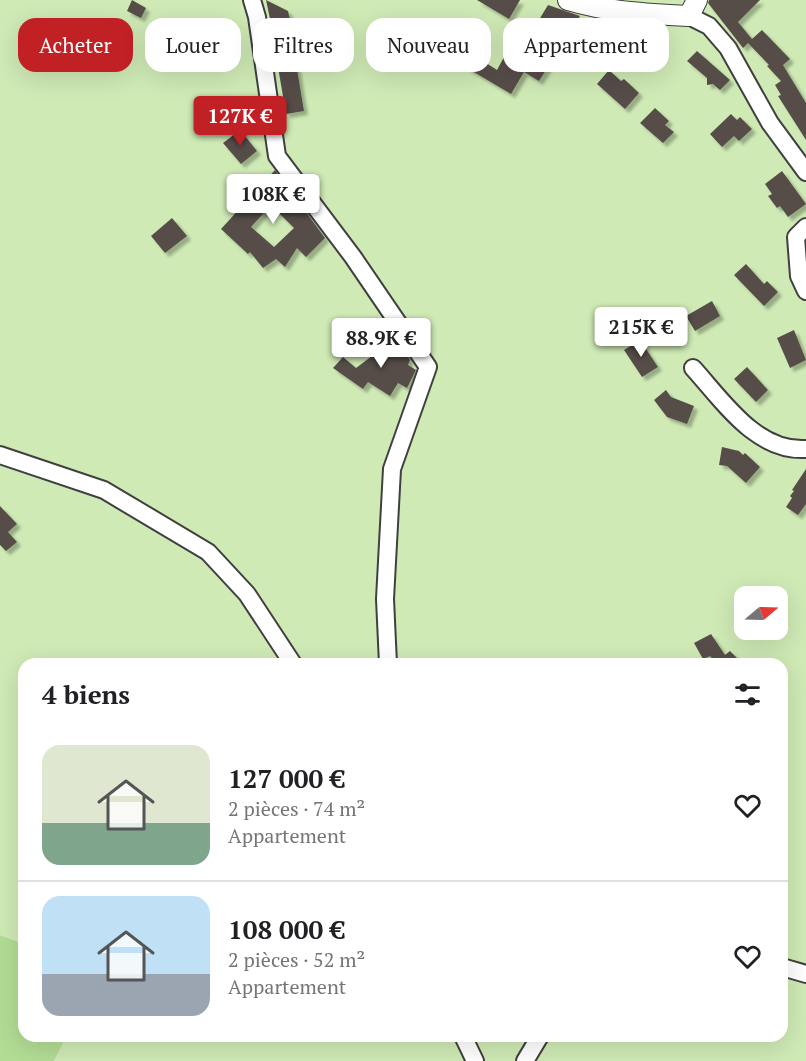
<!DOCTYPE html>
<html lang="fr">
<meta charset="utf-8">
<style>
body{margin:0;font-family:"PT Serif",serif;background:#f2f2f2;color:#202124;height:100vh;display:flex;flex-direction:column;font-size:22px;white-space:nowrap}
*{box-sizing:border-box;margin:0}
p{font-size:20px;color:#757577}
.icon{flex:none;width:33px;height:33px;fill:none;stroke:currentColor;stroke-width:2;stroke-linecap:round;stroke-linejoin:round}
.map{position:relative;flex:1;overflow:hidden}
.panel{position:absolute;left:18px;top:658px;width:770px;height:384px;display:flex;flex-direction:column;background:#fff;border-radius:18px;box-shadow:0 6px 24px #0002}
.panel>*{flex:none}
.guide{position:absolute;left:18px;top:18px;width:771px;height:54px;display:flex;gap:12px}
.needle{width:39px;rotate:71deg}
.fabs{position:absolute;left:734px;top:586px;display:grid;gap:12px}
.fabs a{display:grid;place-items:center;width:54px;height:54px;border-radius:12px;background:#fff;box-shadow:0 6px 24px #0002;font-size:30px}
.price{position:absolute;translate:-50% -51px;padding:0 14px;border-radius:6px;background:#fff;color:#222;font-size:20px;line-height:39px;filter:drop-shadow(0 2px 3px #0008)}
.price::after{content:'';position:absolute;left:50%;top:36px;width:18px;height:14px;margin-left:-9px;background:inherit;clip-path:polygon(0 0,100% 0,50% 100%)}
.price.active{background:#c12024;color:#fff}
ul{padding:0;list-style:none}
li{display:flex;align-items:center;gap:18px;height:150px;padding:0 24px}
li+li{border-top:2px solid #e0e0e0}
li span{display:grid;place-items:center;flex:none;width:168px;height:120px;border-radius:18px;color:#555}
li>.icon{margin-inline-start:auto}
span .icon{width:72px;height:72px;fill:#fffc;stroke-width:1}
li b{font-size:26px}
h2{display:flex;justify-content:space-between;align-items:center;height:72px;padding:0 24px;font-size:26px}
.tag{padding:0 21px;border-radius:18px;background:#fff;box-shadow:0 6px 24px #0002;font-size:21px;line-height:54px}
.tag.active{background:#c12024;color:#fff}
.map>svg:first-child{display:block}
.green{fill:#cfeab5;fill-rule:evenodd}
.forest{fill:#b2dc94}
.building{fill:#564e49;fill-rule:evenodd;filter:url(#shadow)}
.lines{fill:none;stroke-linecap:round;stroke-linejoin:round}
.minor-casing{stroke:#404040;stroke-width:20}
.tertiary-casing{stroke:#404040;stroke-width:22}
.minor{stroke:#fff;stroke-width:16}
.tertiary{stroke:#fff;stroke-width:20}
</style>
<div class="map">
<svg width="806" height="1061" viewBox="0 0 806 1061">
<defs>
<filter id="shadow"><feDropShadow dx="4" dy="4" stdDeviation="1.5" flood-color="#0004"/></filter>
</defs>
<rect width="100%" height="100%" fill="#fffcec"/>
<path class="green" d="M0 0H806V1061H54L66 1036H782V664H24V944L0 935ZM744 597H777V630H744Z"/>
<path class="forest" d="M0 935 24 944V1036L66 1037 54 1061H0Z"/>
<g class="building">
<path d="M132 0 146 8 141 18 127 11Z"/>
<path d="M266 0 288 11 299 62 296 63 304 111 286 114 278 67 280 66Z"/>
<path d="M477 0H520L509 19Z"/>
<path d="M709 0H760L738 22 752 39 762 30 790 59 783 65 806 103V140L778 96 781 95 775 85 781 81 767 66 769 65 748 43 743 48 708 3Z"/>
<path d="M548 5 580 16 539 81 524 72 511 94 467 68 469 65 451 55 463 35 480 46 475 56 497 70 523 22 534 28Z"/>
<path d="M202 20 223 32 212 52 191 40Z"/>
<path d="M697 51 730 80 720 90 713 84 707 85V78L687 61Z"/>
<path d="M609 70 621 81 624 79 639 93 625 109 597 84Z"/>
<path d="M655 108 669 121 665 125 674 132 663 143 640 123Z"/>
<path d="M731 114 737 120 740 117 752 129 739 141 734 136 722 147 710 134Z"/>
<path d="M240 130 257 151 241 164 223 143Z"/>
<path d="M275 170 325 238 306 257 297 248 285 267 276 259 263 268 250 252 248 254 221 229ZM271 205 294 228 274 247 251 227Z"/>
<path d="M782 171 806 204 788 217 780 206 777 208 768 196 772 194 765 184Z"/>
<path d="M172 218 187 236 165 253 151 236Z"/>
<path d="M746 264 764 284 767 281 778 292 764 306 734 275Z"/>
<path d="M712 301 720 316 695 331 686 316Z"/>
<path d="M794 330 806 360 790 368 777 338Z"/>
<path d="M396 338 410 360 408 365 416 370 407 388 398 383 390 396 368 382 363 389 333 368 343 357 356 368Z"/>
<path d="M640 340 658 367 642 377 624 350Z"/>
<path d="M747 367 768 390 756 402 734 379Z"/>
<path d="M666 390 671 397 694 406 687 424 667 417 654 400Z"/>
<path d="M722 447 739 451 743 455 745 453 760 467 746 483 727 466 719 465Z"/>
<path d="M806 469V504L798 515 786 507 792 498 790 496 794 491 792 490Z"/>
<path d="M0 506 17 524 8 532 17 542 6 551 0 545Z"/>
<path d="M711 634 725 655 730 651 743 664H711L715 661 710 656 703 659 694 643Z"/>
</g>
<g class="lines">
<g class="minor-casing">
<g id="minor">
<path d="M252 0 257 17 277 156 353 257 428 367 392 469 385 599 388 664"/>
<path d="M689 16 709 26 728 48 770 123 806 172"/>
<path d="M806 227 796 237 799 276 806 291"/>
<path d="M693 368C723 401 756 452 806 449"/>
<path d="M0 455 104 490 208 552 247 594 293 664"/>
<path d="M782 967 806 974"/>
<path d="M463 1036 475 1061"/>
<path d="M525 1061 540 1036"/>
</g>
</g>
<g class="tertiary-casing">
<path id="tertiary" d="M568 0C607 12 648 14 689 16L697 0"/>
</g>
<use href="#minor" class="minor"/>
<use href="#tertiary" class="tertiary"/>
</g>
</svg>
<div class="fabs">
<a><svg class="needle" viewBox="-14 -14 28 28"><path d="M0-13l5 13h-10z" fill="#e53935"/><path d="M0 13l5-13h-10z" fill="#757577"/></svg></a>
</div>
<b class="price active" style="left:240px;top:147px">127K €</b>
<b class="price" style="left:273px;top:225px">108K €</b>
<b class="price" style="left:641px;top:358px">215K €</b>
<b class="price" style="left:381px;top:369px">88.9K €</b>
<div class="guide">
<a class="tag active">Acheter</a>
<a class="tag">Louer</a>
<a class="tag">Filtres</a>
<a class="tag">Nouveau</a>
<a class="tag">Appartement</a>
</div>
<section class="panel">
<h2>4 biens<svg class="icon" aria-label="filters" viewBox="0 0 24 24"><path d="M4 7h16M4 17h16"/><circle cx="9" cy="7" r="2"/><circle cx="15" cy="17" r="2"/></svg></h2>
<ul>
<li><span style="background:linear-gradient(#dfe7d0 65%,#7fa58c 0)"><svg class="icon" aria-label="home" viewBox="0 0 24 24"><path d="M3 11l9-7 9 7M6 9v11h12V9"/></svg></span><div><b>127 000 €</b><p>2 pièces · 74 m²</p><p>Appartement</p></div><svg class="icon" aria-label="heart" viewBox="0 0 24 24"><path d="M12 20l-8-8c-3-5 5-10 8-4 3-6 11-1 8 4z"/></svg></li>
<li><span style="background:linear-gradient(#bfe0f5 65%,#9aa5b1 0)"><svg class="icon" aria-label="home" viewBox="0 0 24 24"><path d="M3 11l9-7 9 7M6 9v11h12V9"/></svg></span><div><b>108 000 €</b><p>2 pièces · 52 m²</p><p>Appartement</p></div><svg class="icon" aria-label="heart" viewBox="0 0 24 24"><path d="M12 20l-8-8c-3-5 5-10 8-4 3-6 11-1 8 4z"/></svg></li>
</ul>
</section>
</div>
